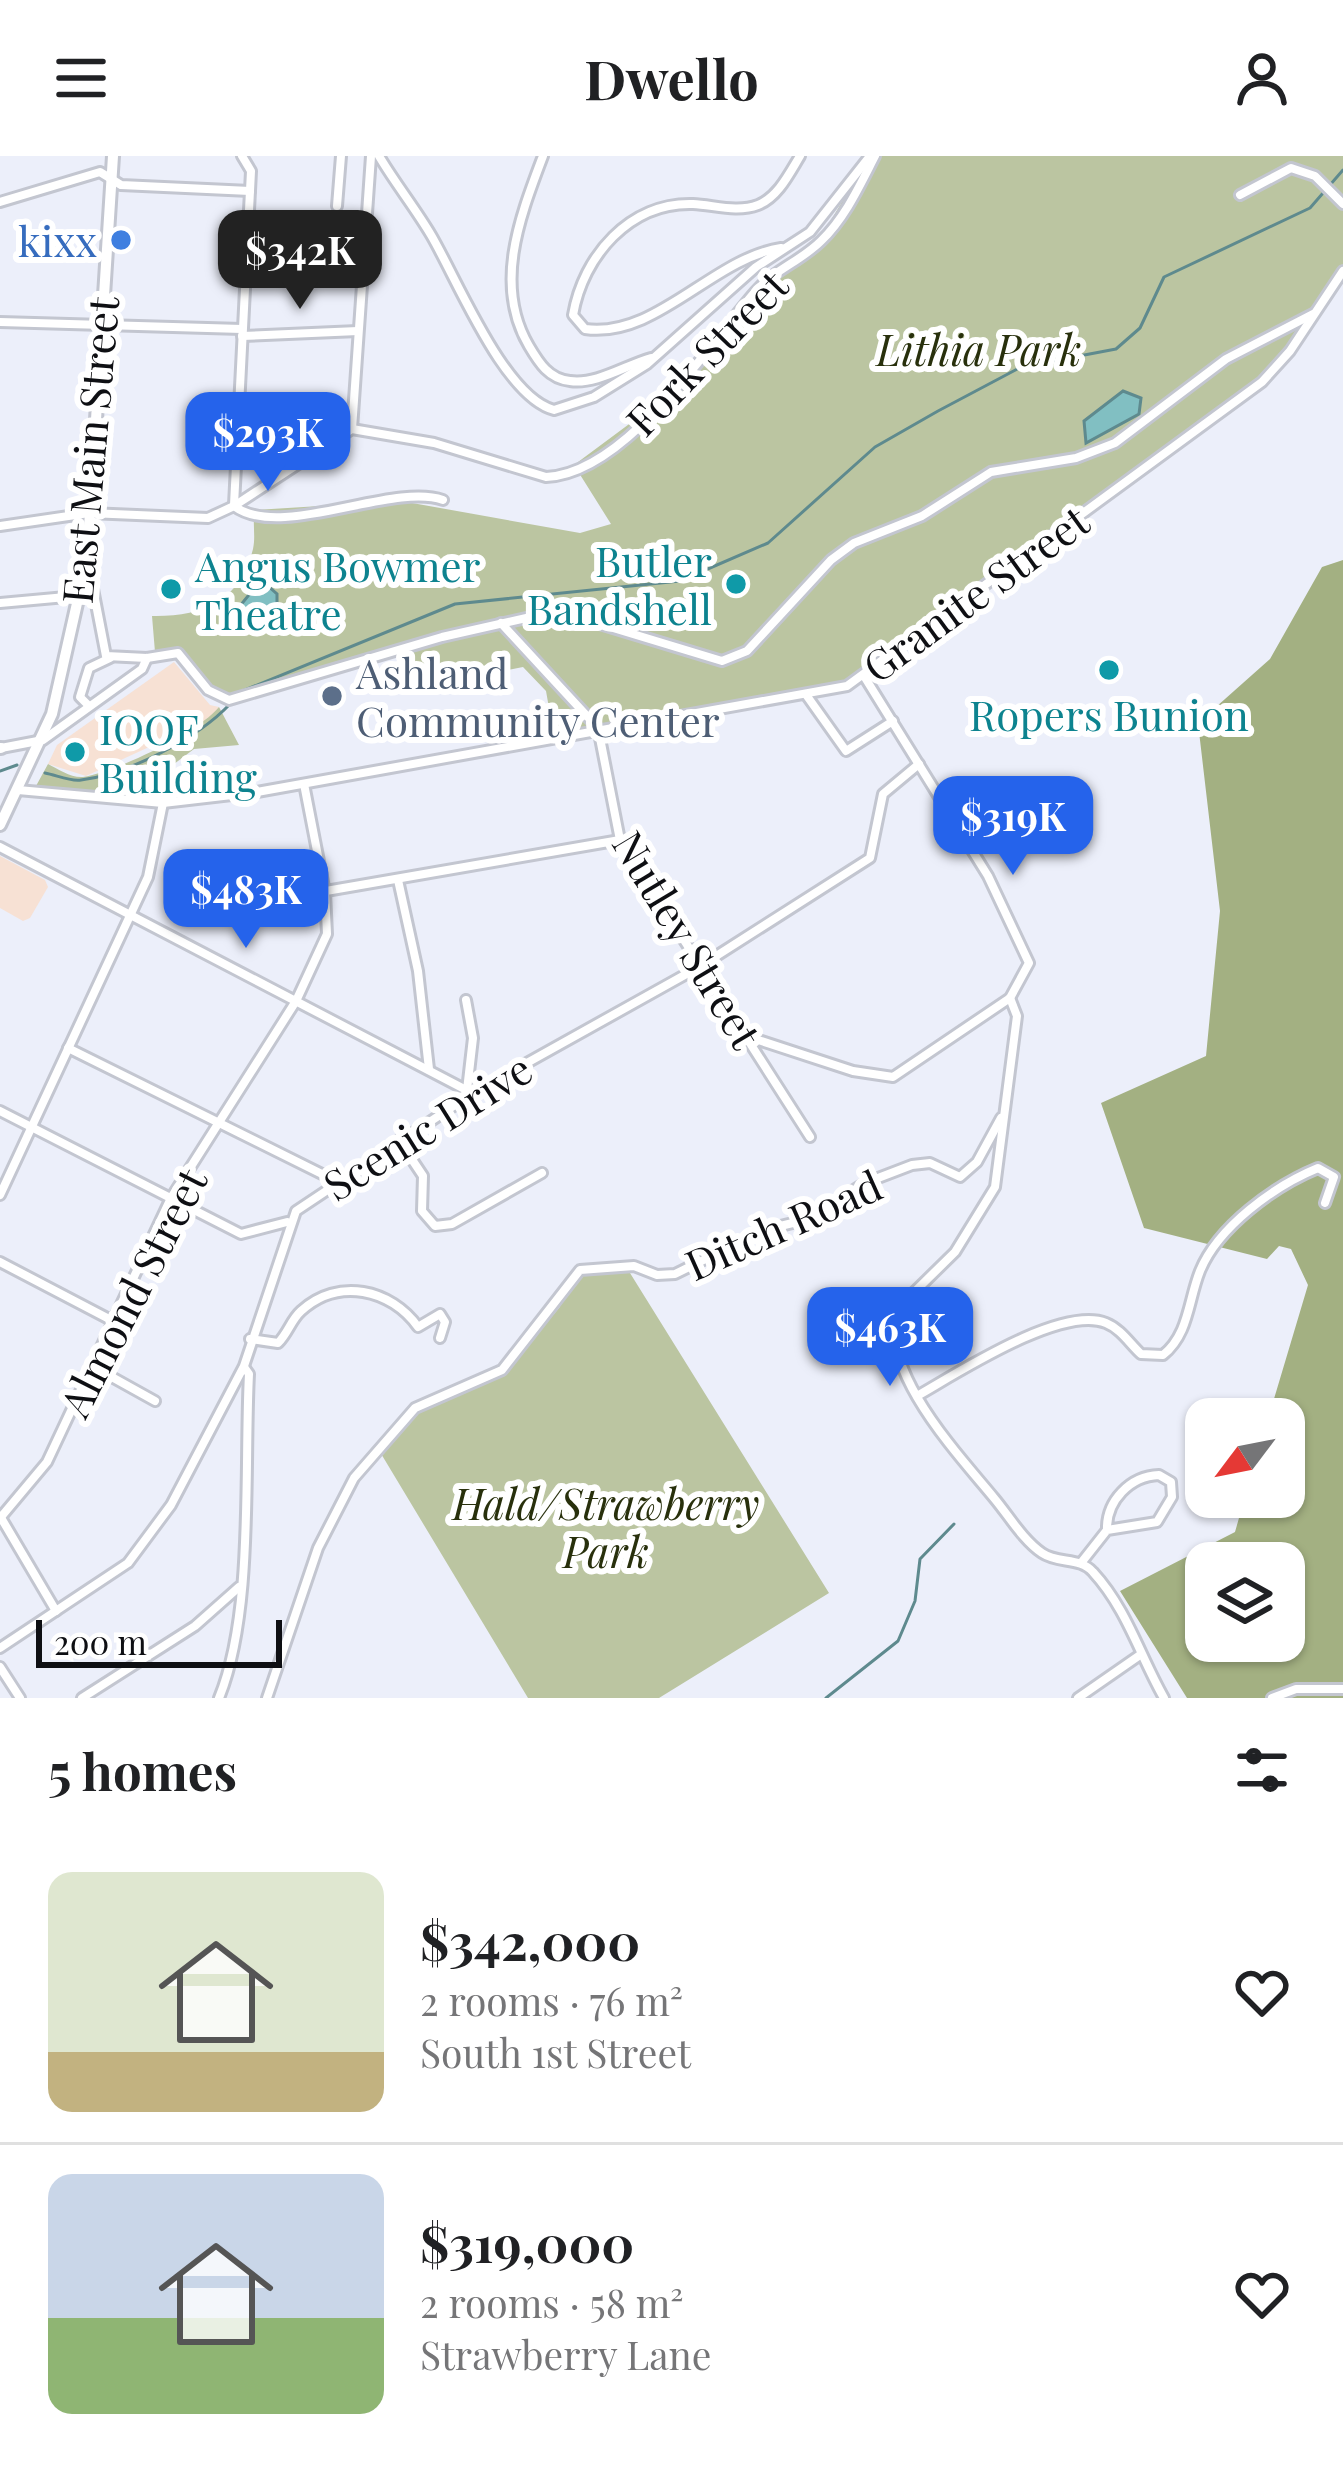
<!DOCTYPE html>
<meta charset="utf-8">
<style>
body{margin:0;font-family:"Playfair Display",serif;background:#f2f2f2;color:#202124;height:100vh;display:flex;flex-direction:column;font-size:45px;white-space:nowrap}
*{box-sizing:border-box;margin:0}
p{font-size:39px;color:#757577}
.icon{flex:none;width:66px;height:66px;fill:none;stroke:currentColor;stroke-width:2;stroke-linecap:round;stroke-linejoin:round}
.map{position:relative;height:1542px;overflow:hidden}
.details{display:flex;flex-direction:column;background:#fff;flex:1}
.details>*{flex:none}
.needle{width:78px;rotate:238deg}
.controls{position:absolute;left:1185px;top:1242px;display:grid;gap:24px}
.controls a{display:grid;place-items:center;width:120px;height:120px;border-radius:24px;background:#fff;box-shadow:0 3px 9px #0004;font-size:60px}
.scale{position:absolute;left:36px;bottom:30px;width:246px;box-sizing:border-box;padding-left:12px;border:6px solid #0e0f13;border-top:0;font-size:33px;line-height:42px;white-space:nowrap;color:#0e0f13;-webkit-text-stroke:9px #fff;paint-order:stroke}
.price{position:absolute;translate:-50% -102px;padding:0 27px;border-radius:24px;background:#2563eb;color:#fff;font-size:39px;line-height:78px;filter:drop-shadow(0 3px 6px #0008)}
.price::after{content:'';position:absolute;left:50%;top:72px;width:36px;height:27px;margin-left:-18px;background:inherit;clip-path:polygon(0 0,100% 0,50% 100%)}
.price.current{background:#222;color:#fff}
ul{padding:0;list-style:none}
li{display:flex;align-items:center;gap:36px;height:300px;padding:0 48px}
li+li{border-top:3px solid #e0e0e0}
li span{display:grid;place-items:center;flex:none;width:336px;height:240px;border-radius:24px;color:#555}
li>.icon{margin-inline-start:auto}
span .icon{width:144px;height:144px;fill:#fffc;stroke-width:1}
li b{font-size:51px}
h2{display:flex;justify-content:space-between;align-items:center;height:144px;padding:0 48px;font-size:51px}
header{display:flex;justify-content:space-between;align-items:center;height:156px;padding:0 48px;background:#fff;font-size:54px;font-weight:700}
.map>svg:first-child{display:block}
.commercial{fill:#f7e1d4}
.green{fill:#bbc5a1}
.forest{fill:#a3b082;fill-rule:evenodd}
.water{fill:#81bfc2;stroke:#5e8a8e;stroke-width:3}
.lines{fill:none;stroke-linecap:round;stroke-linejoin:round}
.stream{stroke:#5e8a8e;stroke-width:3}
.street-casing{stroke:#c3c6d0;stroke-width:14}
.primary-casing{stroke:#c3c6d0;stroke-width:16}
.street{stroke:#fff;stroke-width:8}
.primary{stroke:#fff;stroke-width:10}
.shop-dot{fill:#3f7fe0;stroke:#fff;stroke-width:4.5}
.culture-dot{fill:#0f9aa8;stroke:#fff;stroke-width:4.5}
.service-dot{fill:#5c6f8a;stroke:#fff;stroke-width:4.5}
.labels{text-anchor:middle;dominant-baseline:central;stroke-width:12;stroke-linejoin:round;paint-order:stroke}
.shop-label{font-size:42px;fill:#366cbe;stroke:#fff;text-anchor:end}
.park-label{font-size:42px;font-style:italic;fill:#28300c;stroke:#fff}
.street-label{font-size:42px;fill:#0e0f13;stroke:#fff}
.culture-label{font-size:42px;fill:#0d838f;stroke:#fff;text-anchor:start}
.service-label{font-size:42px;fill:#4e5e75;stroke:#fff;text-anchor:start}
</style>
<header><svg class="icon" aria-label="menu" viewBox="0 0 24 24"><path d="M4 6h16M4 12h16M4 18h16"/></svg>Dwello<svg class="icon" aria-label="person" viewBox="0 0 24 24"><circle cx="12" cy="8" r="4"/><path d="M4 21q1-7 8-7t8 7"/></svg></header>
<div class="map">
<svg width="1343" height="1542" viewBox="0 0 1343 1542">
<rect width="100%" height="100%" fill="#eceffa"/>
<g class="commercial">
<path d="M174 506 210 549 219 551 210 563 86 620 48 608 57 589Z"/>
<path d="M0 700 45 724 48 731 30 762 23 765 0 752Z"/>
</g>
<g class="green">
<path d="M870 0H1343V115L1278 211 847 530 554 580 546 535 523 511 420 531 412 491 236 545 214 538 181 499 155 496 152 460C201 461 241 445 253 393 256 379 252 367 255 354L401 345 580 377 611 368 574 309 644 257 700 200 765 120 822 79Z"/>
<path d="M219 551 239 589 194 593 170 611 172 641 36 630 48 608C58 613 71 622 83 621 116 616 199 576 219 551Z"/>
<path d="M609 1113 630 1117 829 1437 659 1542H528L380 1296 402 1268 433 1246 499 1222 559 1152 579 1118Z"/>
</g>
<path class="forest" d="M1343 404V1542H1187L1120 1435 1235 1376 1245 1341H1284V1263H1268L1308 1129 1291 1093 1279 1090 1267 1103 1144 1072 1101 947 1206 900 1220 755 1198 567 1270 503 1322 411ZM1206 1407H1284V1485H1206Z"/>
<g class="water">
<path d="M1123 235 1141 242 1139 258 1086 287 1084 265Z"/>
<path d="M268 430 277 438V453L262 463 237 464 235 456 252 435Z"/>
</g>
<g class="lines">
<g class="stream">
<path d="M240 536 455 448 680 425 768 387 875 291 938 255 1021 211 1116 193 1140 172 1164 121 1310 52 1343 14"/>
<path d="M0 615 17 609"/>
<path d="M45 617C56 619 71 626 81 624 129 618 198 582 230 548"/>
<path d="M826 1542 898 1485 915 1445 920 1403 954 1368"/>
</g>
<g class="street-casing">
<g id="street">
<path d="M379 0C395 27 415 52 431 79 457 123 504 241 554 254L594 241 647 208 756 111 810 76 870 0"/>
<path d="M543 0C520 61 493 129 529 190 539 207 549 223 570 225 596 229 626 209 651 202"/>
<path d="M1240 39 1291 12 1315 20 1343 48"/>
<path d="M0 46 100 16 121 29 250 35"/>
<path d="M337 50 341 0"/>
<path d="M781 92C713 102 656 183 585 173L573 159C583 100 630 46 693 48 714 49 737 57 758 49 778 41 789 18 800 0"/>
<path d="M0 166 242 173"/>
<path d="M242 180 358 175"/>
<path d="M352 273 371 0"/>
<path d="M234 349 251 15 242 0"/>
<path d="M234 350 352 273 434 287 546 321C625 318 708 190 755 136 774 114 801 105 821 85 845 62 860 29 875 0"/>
<path d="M0 370 89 357 208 362 234 350C280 385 392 326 443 344"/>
<path d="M88 407 106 500 147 502 178 497 208 534 229 544 442 481 557 455 722 505 747 495 831 404 854 387 922 360 991 316 1076 302 1115 287 1226 203 1313 158"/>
<path d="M0 447 88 439 95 448"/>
<path d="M501 467 598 572 620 684 810 981"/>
<path d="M807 540 846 595 893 565"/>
<path d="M89 550 80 541 89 512 110 502"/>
<path d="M1 592 43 584 142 513 147 502"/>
<path d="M18 634 163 647 257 636 847 530 1262 226 1290 195 1343 115"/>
<path d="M0 691 472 937"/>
<path d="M398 724 418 815 429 913"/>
<path d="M326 735 620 684"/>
<path d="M1010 842 1017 860 995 1031 955 1096 898 1152C877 1213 958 1298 994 1342 1009 1360 1023 1384 1042 1397 1058 1408 1080 1401 1093 1416 1127 1453 1140 1500 1164 1542"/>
<path d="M466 844 473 882 467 934"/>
<path d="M743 879 853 915 893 921 1010 842 1029 807 988 720 864 520"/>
<path d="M68 892 336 1025"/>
<path d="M0 955 241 1078 287 1066"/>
<path d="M399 984 423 1020 422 1055 435 1070 452 1068 542 1017"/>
<path d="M0 1039 148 721 163 647"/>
<path d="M0 1106 111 1164"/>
<path d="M250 1183 278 1187C288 1177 291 1164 301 1155 338 1121 391 1133 418 1171L440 1158 445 1166 440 1182"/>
<path d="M92 1210 155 1245"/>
<path d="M917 1240C956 1218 1061 1149 1106 1167 1121 1173 1130 1188 1141 1198L1163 1199C1189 1178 1188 1145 1200 1115 1218 1071 1274 1030 1318 1012L1334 1021 1325 1047"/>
<path d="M0 1360 56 1455"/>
<path d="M1 1361 47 1306 171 1042 296 845 327 778 325 736 304 628"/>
<path d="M1081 1407 1107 1374 1157 1366 1172 1341 1171 1326 1159 1319C1130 1320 1106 1345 1107 1374"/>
<path d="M0 1492 128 1407 171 1349 244 1210 296 1055 473 937 699 811 870 702 883 638 919 608"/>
<path d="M0 1511 20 1542"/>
<path d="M82 1542 195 1470 239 1431"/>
<path d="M219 1542C254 1457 244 1314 249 1218L244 1211"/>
<path d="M267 1542 318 1392 354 1322 415 1252 502 1214 580 1114 634 1110 657 1119 675 1118 764 1074 809 1063 865 1027 912 1009 930 1007 960 1021 977 1006 1001 962"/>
<path d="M1078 1542 1140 1499"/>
<path d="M1272 1542 1296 1533H1343"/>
</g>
</g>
<g class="primary-casing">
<g id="primary">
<path d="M0 592H1"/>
<path d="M0 669 52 558 87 403 113 0"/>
</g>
</g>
<use href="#street" class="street"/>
<use href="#primary" class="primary"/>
</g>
<circle class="shop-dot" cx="121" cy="84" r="12"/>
<g class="culture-dot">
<circle cx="736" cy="428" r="12"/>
<circle cx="171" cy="433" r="12"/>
<circle cx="1109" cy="514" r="12"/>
<circle cx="75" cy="596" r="12"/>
</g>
<circle class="service-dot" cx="332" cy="540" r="12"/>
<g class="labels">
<g class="shop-label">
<text x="97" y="84">kixx</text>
</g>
<g class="park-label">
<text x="979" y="193">Lithia Park</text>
<text x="606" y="1347">Hald/Strawberry<tspan x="606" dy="48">Park</tspan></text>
</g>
<g class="street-label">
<text transform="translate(706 196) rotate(-46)">Fork Street</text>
<text transform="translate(89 294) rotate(-85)">East Main Street</text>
<text transform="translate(975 437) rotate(-36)">Granite Street</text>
<text transform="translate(688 783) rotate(59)">Nutley Street</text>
<text transform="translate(427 970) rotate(-32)">Scenic Drive</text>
<text transform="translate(783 1068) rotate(-24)">Ditch Road</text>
<text transform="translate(132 1136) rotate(-63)">Almond Street</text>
</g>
<g class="culture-label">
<text x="712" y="404" text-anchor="end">Butler<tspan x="712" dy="48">Bandshell</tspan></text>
<text x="195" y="409">Angus Bowmer<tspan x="195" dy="48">Theatre</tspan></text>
<text x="1109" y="558" text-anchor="middle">Ropers Bunion</text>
<text x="99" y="572">IOOF<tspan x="99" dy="48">Building</tspan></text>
</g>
<g class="service-label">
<text x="356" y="516">Ashland<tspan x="356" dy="48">Community Center</tspan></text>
</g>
</g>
</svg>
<div class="controls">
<a><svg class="needle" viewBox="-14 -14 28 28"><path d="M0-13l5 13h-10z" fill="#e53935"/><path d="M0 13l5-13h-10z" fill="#757577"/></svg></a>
<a><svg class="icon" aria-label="layers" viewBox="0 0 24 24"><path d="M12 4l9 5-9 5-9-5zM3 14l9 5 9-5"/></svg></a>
</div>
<div class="scale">200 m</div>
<b class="price current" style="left:300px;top:156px">$342K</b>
<b class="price" style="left:268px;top:338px">$293K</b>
<b class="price" style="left:1013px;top:722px">$319K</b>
<b class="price" style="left:246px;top:795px">$483K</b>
<b class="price" style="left:890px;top:1233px">$463K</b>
</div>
<section class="details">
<h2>5 homes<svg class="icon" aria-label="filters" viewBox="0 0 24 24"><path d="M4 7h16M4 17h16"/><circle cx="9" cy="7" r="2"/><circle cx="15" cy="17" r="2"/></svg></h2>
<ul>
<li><span style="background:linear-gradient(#dfe7d0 75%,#c2b280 0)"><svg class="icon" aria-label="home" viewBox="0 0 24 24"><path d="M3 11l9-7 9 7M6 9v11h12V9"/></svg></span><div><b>$342,000</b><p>2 rooms · 76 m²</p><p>South 1st Street</p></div><svg class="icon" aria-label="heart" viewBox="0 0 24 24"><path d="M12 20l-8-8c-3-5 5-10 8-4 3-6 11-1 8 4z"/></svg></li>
<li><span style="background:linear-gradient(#c9d6e8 60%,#8fb573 0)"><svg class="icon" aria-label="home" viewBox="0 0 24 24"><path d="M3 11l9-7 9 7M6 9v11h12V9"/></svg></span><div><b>$319,000</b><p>2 rooms · 58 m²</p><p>Strawberry Lane</p></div><svg class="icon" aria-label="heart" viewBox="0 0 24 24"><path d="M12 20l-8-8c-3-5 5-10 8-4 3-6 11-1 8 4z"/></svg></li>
</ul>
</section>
